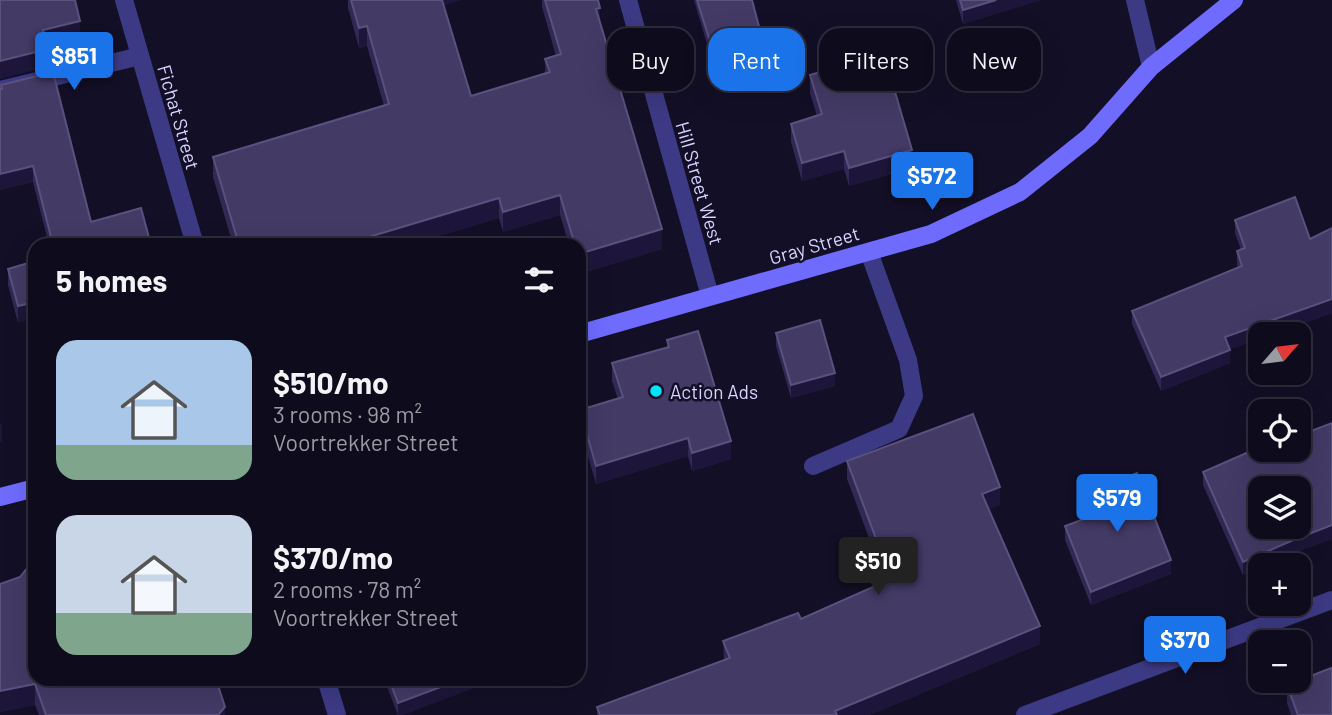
<!DOCTYPE html>
<meta charset="utf-8">
<style>
body{margin:0;font-family:Barlow,sans-serif;background:#1c1929;color:#f1f3f6;height:100vh;display:flex;flex-direction:column;font-size:26px;white-space:nowrap}
*{box-sizing:border-box;margin:0}
p{font-size:23px;color:#9b9ba3}
.icon{flex:none;width:38px;height:38px;fill:none;stroke:currentColor;stroke-width:2;stroke-linecap:round;stroke-linejoin:round}
.map{position:relative;flex:1;overflow:hidden}
.panel{position:absolute;left:28px;top:238px;width:558px;height:448px;display:flex;flex-direction:column;background:#0e0b1c;border-radius:21px;box-shadow:0 7px 28px #0002,0 0 0 2px #2e2b3b}
.panel>*{flex:none}
.hud{position:absolute;left:607px;top:28px;width:620px;height:63px;display:flex;gap:14px}
.needle{width:46px;rotate:62deg}
.controls{position:absolute;left:1248px;top:322px;display:grid;gap:14px}
.controls a{display:grid;place-items:center;width:63px;height:63px;border-radius:14px;background:#0e0b1c;box-shadow:0 7px 28px #0002,0 0 0 2px #2e2b3b;font-size:35px}
.price{position:absolute;translate:-50% -60px;padding:0 16px;border-radius:7px;background:#1a73e8;color:#fff;font-size:23px;line-height:46px;filter:drop-shadow(0 2px 4px #0008)}
.price::after{content:'';position:absolute;left:50%;top:42px;width:21px;height:16px;margin-left:-10px;background:inherit;clip-path:polygon(0 0,100% 0,50% 100%)}
.price.on{background:#222;color:#fff}
ul{padding:0;list-style:none}
li{display:flex;align-items:center;gap:21px;height:175px;padding:0 28px}
li span{display:grid;place-items:center;flex:none;width:196px;height:140px;border-radius:21px;color:#555}
li>.icon{margin-inline-start:auto}
span .icon{width:84px;height:84px;fill:#fffc;stroke-width:1}
li b{font-size:30px}
h2{display:flex;justify-content:space-between;align-items:center;height:84px;padding:0 28px;font-size:30px}
.chip{padding:0 24px;border-radius:21px;background:#0e0b1c;box-shadow:0 7px 28px #0002,0 0 0 2px #2e2b3b;font-size:24px;line-height:63px}
.chip.on{background:#1a73e8;color:#fff}
.map>svg:first-child{display:block}
.lines{fill:none;stroke-linecap:round;stroke-linejoin:round}
.street{stroke:#3d3a85;stroke-width:18}
.secondary{stroke:#6f6bff;stroke-width:18}
.wall{fill:#312854}
.shaded-wall{fill:#1d163a}
.building{fill:#433a66;stroke:#5a527e;stroke-width:2;fill-rule:evenodd}
.poi-dot{fill:#00e5ff;stroke:#130f26;stroke-width:2.5}
.labels{text-anchor:middle;dominant-baseline:central;stroke-width:5;stroke-linejoin:round;paint-order:stroke}
.street-label{font-size:19px;fill:#d9d4ff;stroke:#130f26}
.poi-label{font-size:19px;fill:#d9d4ff;stroke:#130f26;text-anchor:start}
</style>
<div class="map">
<svg width="1332" height="715" viewBox="0 0 1332 715">
<rect width="100%" height="100%" fill="#130f26"/>
<g class="lines">
<g class="street">
<path d="M124 0 195 245"/>
<path d="M628 0 710 296"/>
<path d="M1135 0 1151 67"/>
<path d="M0 90 140 56"/>
<path d="M813 466 899 429 914 396 908 360 869 252"/>
<path d="M326 679 337 715"/>
<path d="M1025 715 1332 600"/>
</g>
<g class="secondary">
<path d="M579 334 931 234 1020 192 1090 136 1151 67 1234 0"/>
<path d="M0 497 35 488"/>
</g>
</g>
<g class="wall">
<path d="M348 0H461L444 5 471 96 545 74V59L556 56 542 7V0H598L600 22 662 249 579 274V245H569L560 215 503 232 499 218 408 245H233L213 177V157L384 106 367 46 359 48 348 8Z"/>
<path d="M694 0H752L761 46 712 61Z"/>
<path d="M956 0H1040L963 24Z"/>
<path d="M810 75 912 168 849 186 844 169 802 181 791 142V124L817 116 810 93Z"/>
<path d="M1 85 91 222 151 245H49L33 182 0 190Z"/>
<path d="M1235 220 1310 239 1332 228V313L1230 349V363L1161 391 1132 324V311L1238 268 1237 265V251L1241 250 1235 233Z"/>
<path d="M35 261 18 323 8 285V269Z"/>
<path d="M776 333 835 386 791 398 776 346Z"/>
<path d="M667 340 731 459 692 471 688 456 596 484 580 428V410L618 399 612 381V363L667 347Z"/>
<path d="M1332 423V539L1291 554 1266 565H1260L1243 575 1203 485V472L1260 450H1298Z"/>
<path d="M847 461 1000 505 989 509 1040 644 869 715H597V707L724 660 723 641 801 619 885 581 847 479Z"/>
<path d="M1083 494 1171 574 1091 605 1065 540V526L1087 518 1083 508Z"/>
<path d="M0 584 225 715H39L35 705 0 712Z"/>
<path d="M384 679H489V682L402 715H398Z"/>
<path d="M1287 685 1332 715H1291L1287 703Z"/>
</g>
<g class="shaded-wall">
<path d="M438 0H461L438 7Z"/>
<path d="M996 0H1040L963 24V10Z"/>
<path d="M600 8V27L596 9Z"/>
<path d="M80 21V39L43 48V30Z"/>
<path d="M367 26V46L359 48V28Z"/>
<path d="M761 34V46L712 61V48Z"/>
<path d="M48 49V67L0 79V61Z"/>
<path d="M912 150V168L849 186V168Z"/>
<path d="M844 151V169L802 181V163Z"/>
<path d="M33 166V182L0 190V174Z"/>
<path d="M560 195V215L503 232V212Z"/>
<path d="M499 198V218L408 245H362V239Z"/>
<path d="M662 229V249L579 274V254Z"/>
<path d="M1332 299V313L1271 334H1260V338L1225 351V337Z"/>
<path d="M35 302V318L18 323V306Z"/>
<path d="M1230 350V363L1161 391V377Z"/>
<path d="M835 373V386L791 398V385Z"/>
<rect x="0" y="424" width="2" height="18"/>
<path d="M688 438V456L596 484V466Z"/>
<path d="M731 441V459L692 471V453Z"/>
<path d="M1000 487V505L982 512V494Z"/>
<path d="M1332 525V539L1291 554 1266 565H1260V568L1243 575V562L1291 541Z"/>
<path d="M1171 560V574L1091 605V592Z"/>
<path d="M1040 626V644L869 715H835V711Z"/>
<path d="M462 679H489V682L402 715H398V703Z"/>
<path d="M35 684V705L0 712V691Z"/>
<path d="M225 707V715H218Z"/>
</g>
<g class="building">
<path d="M0 0H75L80 21 43 30 48 49 0 61Z"/>
<path d="M351 0H442L471 96 550 72 545 59 561 54 545 0H598L600 8 596 9 662 229 579 254V245H575L560 195 503 212 499 198 362 239 364 245H239L213 157 389 104 367 26 359 28Z"/>
<path d="M697 0H752L761 34 712 48Z"/>
<path d="M960 0H996L963 10Z"/>
<path d="M884 54 912 150 849 168 844 151 802 163 791 124 822 114 810 75Z"/>
<path d="M53 72 91 222 141 208 151 245H53L33 166 0 174V89H2L1 85Z"/>
<path d="M1295 197 1310 239 1332 228V299L1225 337 1230 350 1161 377 1132 311 1242 266 1237 251 1245 248 1235 220Z"/>
<path d="M35 261V302L18 306 8 269Z"/>
<path d="M820 320 835 373 791 385 776 333Z"/>
<path d="M698 331 731 441 692 453 688 438 596 466 580 410 623 397 612 363 669 347 667 340Z"/>
<path d="M973 414 1000 487 982 494 1040 626 835 711 837 715H600L597 707 730 658 723 641 798 613 801 619 891 579 847 461Z"/>
<path d="M1332 423V525L1291 541 1243 562 1203 472 1260 447V450H1298V436ZM1260 488H1298V527H1260Z"/>
<path d="M1137 473 1171 560 1091 592 1065 526 1092 516 1083 494Z"/>
<path d="M35 561V679H216L225 707 218 715H46L35 684 0 691V584L20 577 32 562Z"/>
<path d="M1331 668 1332 671V715H1298L1287 685Z"/>
<path d="M389 679H462L398 703Z"/>
</g>
<circle class="poi-dot" cx="656" cy="391" r="7"/>
<g class="labels">
<g class="street-label">
<text transform="translate(179 117) rotate(74)">Fichat Street</text>
<text transform="translate(700 183) rotate(74)">Hill Street West</text>
<text transform="translate(814 245) rotate(-16)">Gray Street</text>
</g>
<g class="poi-label">
<text x="670" y="391">Action Ads</text>
</g>
</g>
</svg>
<div class="controls">
<a><svg class="needle" viewBox="-14 -14 28 28"><path d="M0-13l5 13h-10z" fill="#e53935"/><path d="M0 13l5-13h-10z" fill="#9b9ba3"/></svg></a>
<a><svg class="icon" aria-label="locate" viewBox="0 0 24 24"><circle cx="12" cy="12" r="6"/><path d="M12 2v4M12 18v4M2 12h4M18 12h4"/></svg></a>
<a><svg class="icon" aria-label="layers" viewBox="0 0 24 24"><path d="M12 4l9 5-9 5-9-5zM3 14l9 5 9-5"/></svg></a>
<a>+</a>
<a>−</a>
</div>
<b class="price" style="left:74px;top:92px">$851</b>
<b class="price" style="left:932px;top:212px">$572</b>
<b class="price" style="left:1117px;top:534px">$579</b>
<b class="price on" style="left:878px;top:597px">$510</b>
<b class="price" style="left:1185px;top:676px">$370</b>
<div class="hud">
<a class="chip">Buy</a>
<a class="chip on">Rent</a>
<a class="chip">Filters</a>
<a class="chip">New</a>
</div>
<section class="panel">
<h2>5 homes<svg class="icon" aria-label="filters" viewBox="0 0 24 24"><path d="M4 7h16M4 17h16"/><circle cx="9" cy="7" r="2"/><circle cx="15" cy="17" r="2"/></svg></h2>
<ul>
<li><span style="background:linear-gradient(#a9c7e8 75%,#7fa58c 0)"><svg class="icon" aria-label="home" viewBox="0 0 24 24"><path d="M3 11l9-7 9 7M6 9v11h12V9"/></svg></span><div><b>$510/mo</b><p>3 rooms · 98 m²</p><p>Voortrekker Street</p></div></li>
<li><span style="background:linear-gradient(#c9d6e8 70%,#7fa58c 0)"><svg class="icon" aria-label="home" viewBox="0 0 24 24"><path d="M3 11l9-7 9 7M6 9v11h12V9"/></svg></span><div><b>$370/mo</b><p>2 rooms · 78 m²</p><p>Voortrekker Street</p></div></li>
</ul>
</section>
</div>
